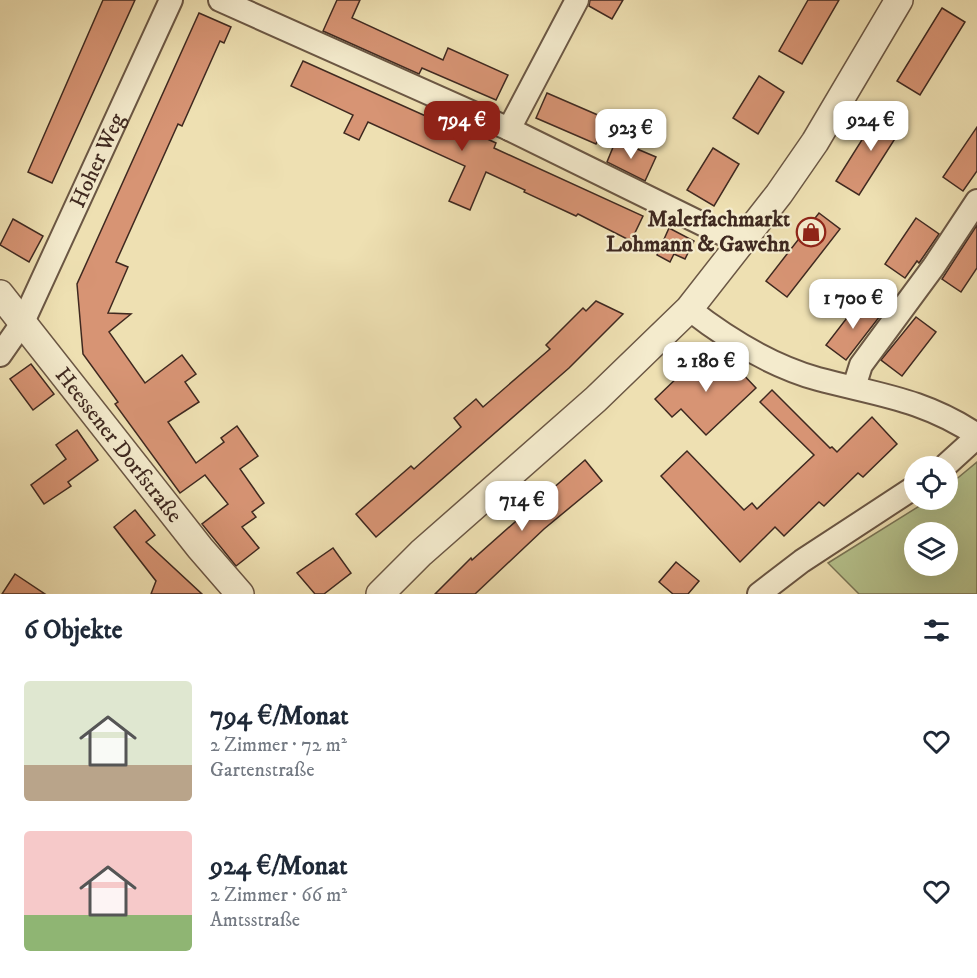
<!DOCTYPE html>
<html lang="de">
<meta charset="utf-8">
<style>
body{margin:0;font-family:"IM FELL DW Pica",serif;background:#f2f2f3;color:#1f2937;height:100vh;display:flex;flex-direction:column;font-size:22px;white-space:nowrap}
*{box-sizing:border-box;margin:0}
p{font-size:20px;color:#747a83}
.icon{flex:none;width:33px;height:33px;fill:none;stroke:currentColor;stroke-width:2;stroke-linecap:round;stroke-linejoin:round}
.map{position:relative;height:594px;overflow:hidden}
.panel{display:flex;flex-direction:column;background:#fff;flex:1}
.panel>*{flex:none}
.buttons{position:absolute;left:904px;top:456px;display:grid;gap:12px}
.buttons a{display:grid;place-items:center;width:54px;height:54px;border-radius:50%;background:#fff;box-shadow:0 6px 24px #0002;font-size:30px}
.price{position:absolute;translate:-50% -51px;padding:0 14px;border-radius:12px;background:#fff;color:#222;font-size:20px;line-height:39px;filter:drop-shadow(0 2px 3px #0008)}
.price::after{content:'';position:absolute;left:50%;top:36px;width:18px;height:14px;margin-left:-9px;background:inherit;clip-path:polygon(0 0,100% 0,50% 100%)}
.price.active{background:#8f2418;color:#fff}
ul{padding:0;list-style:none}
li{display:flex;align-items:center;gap:18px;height:150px;padding:0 24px}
li span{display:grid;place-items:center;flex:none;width:168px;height:120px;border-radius:6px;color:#555}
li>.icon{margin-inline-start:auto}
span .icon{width:72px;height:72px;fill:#fffc;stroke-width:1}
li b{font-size:26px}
h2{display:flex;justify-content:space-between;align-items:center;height:72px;padding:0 24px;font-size:26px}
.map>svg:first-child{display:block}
.green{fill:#b6c38e;stroke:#7a7657;stroke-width:1.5;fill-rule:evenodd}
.building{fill:#d79474;stroke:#3f2920;stroke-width:1.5}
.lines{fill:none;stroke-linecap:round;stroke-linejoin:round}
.minor-casing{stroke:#6b5744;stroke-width:26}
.tertiary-casing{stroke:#6b5744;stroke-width:30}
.minor{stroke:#f4ebcd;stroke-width:22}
.tertiary{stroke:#f4ebcd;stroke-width:27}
.labels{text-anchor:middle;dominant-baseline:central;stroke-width:4.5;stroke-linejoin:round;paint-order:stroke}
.street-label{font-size:22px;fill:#3f2920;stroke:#f4ebcd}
.poi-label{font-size:22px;font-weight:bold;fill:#3f2920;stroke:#f4ebcd;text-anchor:end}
</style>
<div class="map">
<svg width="977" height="594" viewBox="0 0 977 594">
<rect width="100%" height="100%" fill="#eee0b2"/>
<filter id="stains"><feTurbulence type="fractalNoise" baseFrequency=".00333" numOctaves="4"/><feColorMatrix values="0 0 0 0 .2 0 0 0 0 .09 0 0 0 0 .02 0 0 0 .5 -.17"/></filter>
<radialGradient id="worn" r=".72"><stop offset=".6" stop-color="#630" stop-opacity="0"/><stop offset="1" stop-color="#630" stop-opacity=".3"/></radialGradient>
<path class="green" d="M977 462V594H859L828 563 929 500H948V486ZM915 532H948V566H915Z"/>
<g class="building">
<path d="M103 0H135L52 183 28 172Z"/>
<path d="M337 0H360L352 18 443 60 448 48 508 75 496 100 422 68 419 74 323 31Z"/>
<path d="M590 0H623L612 19 589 6Z"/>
<path d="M808 0H839L802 64 779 51Z"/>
<path d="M942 8 965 22 920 95 897 81Z"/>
<path d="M199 13 231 27 224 43 220 41 182 126 178 124 116 262 128 267 108 313 131 314 109 332 145 383 182 355 196 374 185 382 199 402 168 422 196 463 224 442 221 438 237 426 258 456 240 469 264 503 252 512 256 517 242 527 259 548 236 566 202 524 228 504 205 475 180 493 115 404 118 402 83 354 77 284Z"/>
<path d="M303 61 468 135 470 131 496 143 494 148 643 216 631 241 578 214 576 216 524 192 525 190 486 172 470 210 449 201 465 166 368 122 359 140 344 133 353 115 291 86Z"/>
<path d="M759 76 784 92 758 134 733 118Z"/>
<path d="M547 93 607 119 596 144 536 118Z"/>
<path d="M882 108 905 123 859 195 836 181Z"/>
<path d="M977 127V171L963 191 943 177Z"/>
<path d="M616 140 656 157 645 181 607 162Z"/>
<path d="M713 148 739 164 714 206 687 190Z"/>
<path d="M819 213 840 229 787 297 766 281Z"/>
<path d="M916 218 939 234 919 263 917 261 905 278 885 264Z"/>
<path d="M13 219 43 236 29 262 0 245Z"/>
<path d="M977 225V268L961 292 942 279Z"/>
<path d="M669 228 694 241 685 259 674 254 670 262 657 255Z"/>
<path d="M596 301 623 314 569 368 376 537 356 514 411 466 414 469 461 427 454 418 476 399 483 407 550 349 546 345 583 308 586 311Z"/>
<path d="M860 301 880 316 846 360 826 345Z"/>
<path d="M916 317 936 332 902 376 881 360Z"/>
<path d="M705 351 729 377 738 369 756 388 706 435 681 409 672 417 655 399Z"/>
<path d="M31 364 54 394 33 410 10 379Z"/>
<path d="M772 390 830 448 832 447 837 452 872 417 897 444 863 477 858 473 824 506 819 502 784 536 775 527 740 562 661 476 687 451 744 510 752 503 757 509 814 455 760 402Z"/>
<path d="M77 430 98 460 68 482 71 486 44 504 31 485 66 459 56 445Z"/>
<path d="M585 460 602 481 544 529 475 594H435L471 558 472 560Z"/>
<path d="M135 510 155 535 146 542 202 594H151L156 581 114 527Z"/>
<path d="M333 548 351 573 324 594H315L297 573Z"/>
<path d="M676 562 699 581 688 594H673L659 582Z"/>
<path d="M15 574 45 594H2Z"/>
</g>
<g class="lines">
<g class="minor-casing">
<g id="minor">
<path d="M220 0 509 129 741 243"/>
<path d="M509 129 577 0"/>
<path d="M689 309C726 338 772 366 818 379 878 395 923 399 977 435"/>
<path id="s1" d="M0 355 23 322 171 0"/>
<path d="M854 387 861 365 934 266 977 201"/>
<path d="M945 466 977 437"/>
<path d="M759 594 802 561 915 487"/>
</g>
</g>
<g class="tertiary-casing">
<g id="tertiary">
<path id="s2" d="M0 294 200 548 240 594"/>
<path d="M380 594 421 553 596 399 689 309 779 194 815 142 899 0"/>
</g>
</g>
<use href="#minor" class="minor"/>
<use href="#tertiary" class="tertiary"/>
</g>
<defs>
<g id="shop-ring" transform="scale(1.5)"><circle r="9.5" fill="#f4ebcd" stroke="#8f2418" stroke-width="1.5"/><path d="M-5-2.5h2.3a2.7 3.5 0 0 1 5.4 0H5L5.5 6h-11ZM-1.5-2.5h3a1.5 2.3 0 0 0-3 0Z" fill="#8f2418"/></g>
</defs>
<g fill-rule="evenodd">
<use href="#shop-ring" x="811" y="232"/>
</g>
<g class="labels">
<g class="street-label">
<text stroke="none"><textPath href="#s1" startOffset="218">Hoher Weg</textPath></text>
<text stroke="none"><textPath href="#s2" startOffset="192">Heessener Dorfstraße</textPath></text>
</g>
<g class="poi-label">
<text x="790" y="219">Malerfachmarkt<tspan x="790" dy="25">Lohmann &amp; Gawehn</tspan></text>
</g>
</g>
<rect width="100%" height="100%" filter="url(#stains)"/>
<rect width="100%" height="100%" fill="url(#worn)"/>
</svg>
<div class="buttons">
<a><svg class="icon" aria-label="locate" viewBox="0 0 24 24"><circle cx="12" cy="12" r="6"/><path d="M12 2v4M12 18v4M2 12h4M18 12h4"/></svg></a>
<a><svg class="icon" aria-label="layers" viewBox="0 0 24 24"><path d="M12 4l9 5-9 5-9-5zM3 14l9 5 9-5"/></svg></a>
</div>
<b class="price active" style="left:462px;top:152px">794 €</b>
<b class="price" style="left:871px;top:152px">924 €</b>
<b class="price" style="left:631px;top:160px">923 €</b>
<b class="price" style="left:853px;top:330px">1 700 €</b>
<b class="price" style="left:706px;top:393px">2 180 €</b>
<b class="price" style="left:522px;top:532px">714 €</b>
</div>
<section class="panel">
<h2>6 Objekte<svg class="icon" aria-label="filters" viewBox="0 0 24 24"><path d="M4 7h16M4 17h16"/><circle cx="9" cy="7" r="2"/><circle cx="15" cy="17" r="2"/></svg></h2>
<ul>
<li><span style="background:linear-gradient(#dfe7d0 70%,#b9a48a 0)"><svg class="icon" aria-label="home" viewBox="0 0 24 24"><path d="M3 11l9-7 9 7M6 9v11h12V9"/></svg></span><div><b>794 €/Monat</b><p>2 Zimmer · 72 m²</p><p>Gartenstraße</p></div><svg class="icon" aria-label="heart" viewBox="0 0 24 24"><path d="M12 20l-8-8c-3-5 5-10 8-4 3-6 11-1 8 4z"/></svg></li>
<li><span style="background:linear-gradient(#f6c9c9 70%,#8fb573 0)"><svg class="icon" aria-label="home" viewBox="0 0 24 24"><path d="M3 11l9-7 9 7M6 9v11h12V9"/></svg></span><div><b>924 €/Monat</b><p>2 Zimmer · 66 m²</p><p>Amtsstraße</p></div><svg class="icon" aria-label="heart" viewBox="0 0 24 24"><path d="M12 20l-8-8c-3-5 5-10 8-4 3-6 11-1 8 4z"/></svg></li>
</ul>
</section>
